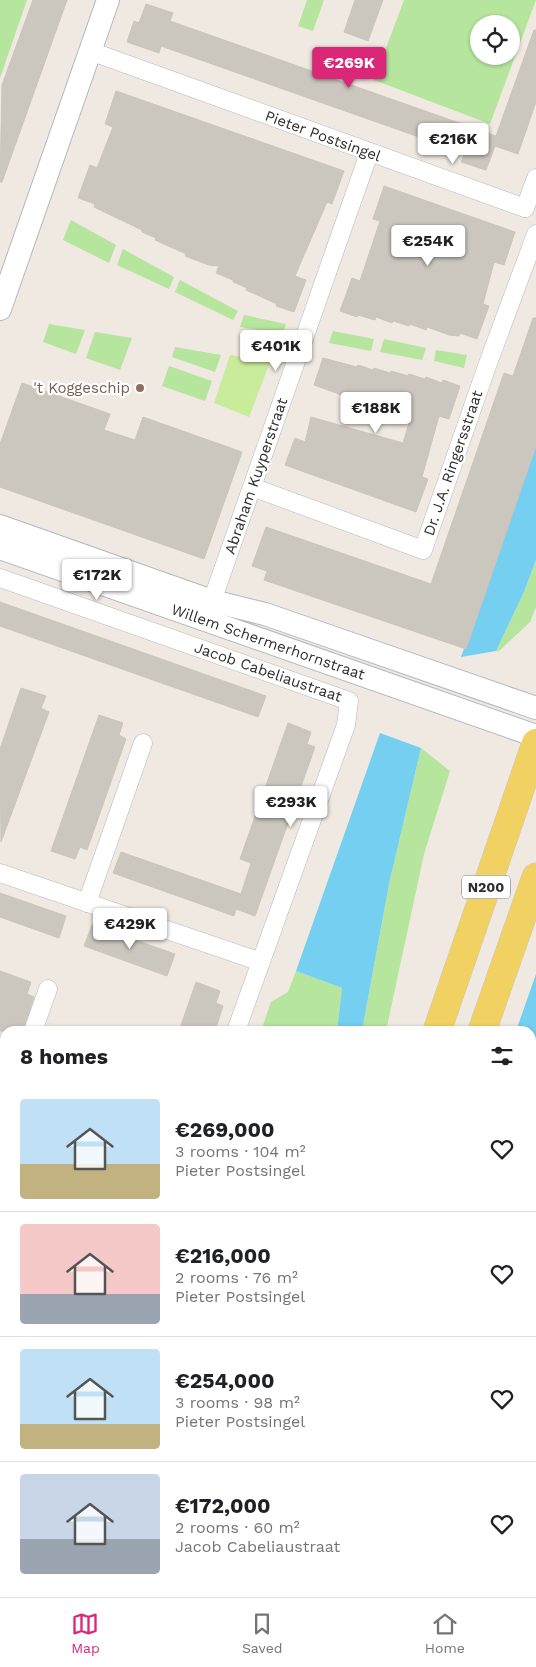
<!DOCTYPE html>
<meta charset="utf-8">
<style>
body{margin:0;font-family:"Work Sans",sans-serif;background:#f2f2f2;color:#202124;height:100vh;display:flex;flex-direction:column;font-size:19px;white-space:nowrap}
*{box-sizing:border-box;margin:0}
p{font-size:16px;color:#757577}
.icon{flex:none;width:28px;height:28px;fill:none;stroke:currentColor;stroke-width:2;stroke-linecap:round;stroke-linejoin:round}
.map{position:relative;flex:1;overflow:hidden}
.sheet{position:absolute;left:0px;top:1026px;width:536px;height:571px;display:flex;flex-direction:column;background:#fff;border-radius:15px 15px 0 0;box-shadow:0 1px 4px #0004}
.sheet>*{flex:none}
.buttons{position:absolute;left:470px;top:15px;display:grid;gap:10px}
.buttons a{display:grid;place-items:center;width:50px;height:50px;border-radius:50%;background:#fff;box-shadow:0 1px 4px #0004;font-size:25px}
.price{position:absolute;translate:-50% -42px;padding:0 11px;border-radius:5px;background:#fff;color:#222;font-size:16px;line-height:32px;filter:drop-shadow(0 1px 2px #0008)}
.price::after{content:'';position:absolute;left:50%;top:30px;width:15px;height:11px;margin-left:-8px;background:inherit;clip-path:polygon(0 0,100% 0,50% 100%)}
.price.selected{background:#db2777;color:#fff}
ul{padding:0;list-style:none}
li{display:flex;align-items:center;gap:15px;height:125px;padding:0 20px}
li+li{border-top:1px solid #e0e0e0}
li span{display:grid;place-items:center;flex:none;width:140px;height:100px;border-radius:5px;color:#555}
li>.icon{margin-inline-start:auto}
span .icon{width:60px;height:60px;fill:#fffc;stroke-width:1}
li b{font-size:21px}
h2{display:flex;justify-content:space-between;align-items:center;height:60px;padding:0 20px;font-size:21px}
.menu{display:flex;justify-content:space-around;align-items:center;height:70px;border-top:1px solid #e0e0e0;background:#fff;font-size:14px;color:#757577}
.menu a{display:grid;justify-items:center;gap:2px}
.menu .selected{color:#db2777}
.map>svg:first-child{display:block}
.green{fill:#b6e59e;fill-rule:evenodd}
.pitch{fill:#c9ec9a}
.water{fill:#75cff0}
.building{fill:#cbc7bf;stroke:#cbc5ba}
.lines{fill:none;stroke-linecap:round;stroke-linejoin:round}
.minor-casing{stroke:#b4b7c1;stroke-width:19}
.tertiary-casing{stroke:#b4b7c1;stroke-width:24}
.primary-casing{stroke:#c9c9c9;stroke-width:29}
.minor{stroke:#fff;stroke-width:18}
.tertiary{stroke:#fff;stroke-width:22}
.primary{stroke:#f2d163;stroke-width:28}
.education-dot{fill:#8d6e63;stroke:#fff;stroke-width:2}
.labels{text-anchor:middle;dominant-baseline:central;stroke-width:4.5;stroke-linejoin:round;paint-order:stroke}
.shield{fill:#fff;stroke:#6d6d6d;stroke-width:1}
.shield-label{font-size:14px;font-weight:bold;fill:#2e2e2e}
.street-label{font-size:15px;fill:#2e2e2e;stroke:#fff}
.education-label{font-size:15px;fill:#785e54;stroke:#fff;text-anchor:end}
</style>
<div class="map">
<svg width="536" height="1597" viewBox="0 0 536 1597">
<rect width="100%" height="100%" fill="#efe9e1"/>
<g class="green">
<path d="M0 0H27L0 78Z"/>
<path d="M307 0H324L313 31 298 26Z"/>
<path d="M404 0H536L490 124 374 80ZM479 24H511V56H479Z"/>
<path d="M71 220 116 245 109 263 63 240Z"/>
<path d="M123 249 174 277 169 289 117 265Z"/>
<path d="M180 280 238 311 233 320 175 292Z"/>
<path d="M244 315 286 324 283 334 240 327Z"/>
<path d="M49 324 85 330 76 354 43 342Z"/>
<path d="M333 331 374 339 371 351 329 343Z"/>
<path d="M95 332 132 338 120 370 86 358Z"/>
<path d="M384 339 426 348 422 360 380 352Z"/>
<path d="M175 347 221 355 215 372 172 357Z"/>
<path d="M436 350 467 355 464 368 434 361Z"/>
<path d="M169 366 212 381 205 401 162 386Z"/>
<path d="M536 560V607L530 622 499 651H496L524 592Z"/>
<path d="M421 748 450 771 424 854 386 1031H362L389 884Z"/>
<path d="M296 971 342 988 337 1031H261L271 1002 288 992Z"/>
<path d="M536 1125V1597H370L372 1592H531V1138Z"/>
<path d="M0 1474 5 1476V1592L109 1593 108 1597H0Z"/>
</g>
<path class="pitch" d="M230 355 270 362 249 417 214 403Z"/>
<g class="water">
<path d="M536 446V560L524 592 496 651 461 657Z"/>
<path d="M380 733 421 748 389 884 362 1031H337L342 988 296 971Z"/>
<path d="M536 974V1125L531 1138V1031H516Z"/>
<path d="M536 1482 535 1597H496L497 1593 531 1592V1496Z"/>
</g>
<g class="building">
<path d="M33 0H67L2 182H0L2 85Z"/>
<path d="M355 0H383L368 41 344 32Z"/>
<path d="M146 4 173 13 170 21 496 136 534 30H536V102L518 154 495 146 486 170 461 162 465 153 433 142 161 46 159 53 127 42 134 21 139 23Z"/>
<path d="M116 91 344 171 332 204 327 202 295 276 306 280 294 312 276 306 277 304 246 290 247 288 233 282V280L216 273 219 266 209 265 185 256 186 254 155 240 156 238 142 232V230L94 207 95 204 78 198 90 165 97 168 113 127 105 124Z"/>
<path d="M384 186 515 232 504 265 494 262 483 304 489 306 477 339 460 333 459 336 449 335 427 327 426 330 410 324 409 326 393 321 392 323 376 317 375 320 358 315 357 317 340 311 352 278 360 281 380 221 373 219Z"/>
<path d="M533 318H536V446L466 649 264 580 267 571 252 566 266 527 431 584 504 373 513 376Z"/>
<path d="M323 358 357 367 358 365 373 370 374 368 390 373 391 371 408 376 409 374 425 379 426 377 442 383 443 380 460 386 449 419 439 416 422 477 428 479 416 512 285 465 295 438 305 442 311 417 403 443 410 420 314 385Z"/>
<path d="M22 383 110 414 104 430 135 440 143 417 242 452 204 559 0 487V444Z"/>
<path d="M0 602 266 696 258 717 0 626Z"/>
<path d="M21 688 46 696 41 708 49 712 1 842 0 749Z"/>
<path d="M99 715 123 723 119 735 126 739 87 850 80 847 75 859 51 851Z"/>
<path d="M288 723 311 732 307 744 315 747 255 916 236 909 234 916 113 873 121 852 241 894 251 863 240 859Z"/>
<path d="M0 893 66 916 59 938 0 917Z"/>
<path d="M92 925 175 954 167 976 84 946Z"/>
<path d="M0 971 31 982 27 994 34 997 23 1031H0Z"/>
<path d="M196 982 220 991 216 1003 223 1006 215 1031H179Z"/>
</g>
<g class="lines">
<g class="minor-casing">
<g id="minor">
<path d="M90 51 525 208"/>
<path d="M525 208 536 178"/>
<path d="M252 487 423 550 487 366 536 234"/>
<path d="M0 578 349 701 346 725 236 1031"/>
<path d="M212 601 369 153"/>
<path d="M0 873 261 962"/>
<path d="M87 903 143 743"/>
<path d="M33 1031 48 989"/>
<path d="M0 1128 5 1114"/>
<path d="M0 1162 5 1163"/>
<path d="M0 1332 5 1318"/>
<path d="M0 1447 5 1449"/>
</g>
</g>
<g class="tertiary-casing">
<g id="tertiary">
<path d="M0 309 108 0"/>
<path d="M0 526 212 601 265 614 536 708"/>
<path d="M0 548 536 736"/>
</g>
</g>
<g class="primary-casing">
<g id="primary">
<path d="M437 1031 536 743"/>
<path d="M482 1031 536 877"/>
<path d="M248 1597 250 1592"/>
<path d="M284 1597 286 1592"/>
</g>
</g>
<use href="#minor" class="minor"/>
<use href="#tertiary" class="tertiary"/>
<use href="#primary" class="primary"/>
</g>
<circle class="education-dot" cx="140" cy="388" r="5"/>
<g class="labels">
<rect class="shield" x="462" y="875.5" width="48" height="23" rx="4"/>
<g class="shield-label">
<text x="486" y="887">N200</text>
</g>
<g class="street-label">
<text transform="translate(323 136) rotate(20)">Pieter Postsingel</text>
<text transform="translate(453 463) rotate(-71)">Dr. J.A. Ringersstraat</text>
<text transform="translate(256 476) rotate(-71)">Abraham Kuyperstraat</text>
<text transform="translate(268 642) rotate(19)">Willem Schermerhornstraat</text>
<text transform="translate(268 672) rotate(19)">Jacob Cabeliaustraat</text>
</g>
<g class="education-label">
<text x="130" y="388">'t Koggeschip</text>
</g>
</g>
</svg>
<div class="buttons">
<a><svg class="icon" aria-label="locate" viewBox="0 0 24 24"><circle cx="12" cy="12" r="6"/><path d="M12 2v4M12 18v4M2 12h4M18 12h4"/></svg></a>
</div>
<b class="price selected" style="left:349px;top:89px">€269K</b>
<b class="price" style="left:453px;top:165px">€216K</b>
<b class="price" style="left:428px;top:267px">€254K</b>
<b class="price" style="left:276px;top:372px">€401K</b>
<b class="price" style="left:376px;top:434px">€188K</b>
<b class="price" style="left:97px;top:601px">€172K</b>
<b class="price" style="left:291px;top:828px">€293K</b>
<b class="price" style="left:130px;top:950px">€429K</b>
<section class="sheet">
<h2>8 homes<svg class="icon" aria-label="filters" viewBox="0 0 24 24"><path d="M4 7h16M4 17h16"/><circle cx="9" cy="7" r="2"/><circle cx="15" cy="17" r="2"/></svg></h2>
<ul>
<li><span style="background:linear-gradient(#bfe0f5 65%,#c2b280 0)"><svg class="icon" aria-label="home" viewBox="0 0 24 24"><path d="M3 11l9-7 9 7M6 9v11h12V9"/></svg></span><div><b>€269,000</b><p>3 rooms · 104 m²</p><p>Pieter Postsingel</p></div><svg class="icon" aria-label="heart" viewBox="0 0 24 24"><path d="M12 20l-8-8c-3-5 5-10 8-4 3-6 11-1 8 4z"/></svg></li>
<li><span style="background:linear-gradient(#f6c9c9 70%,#9aa5b1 0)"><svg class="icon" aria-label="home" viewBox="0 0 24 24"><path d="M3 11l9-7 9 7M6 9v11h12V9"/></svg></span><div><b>€216,000</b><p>2 rooms · 76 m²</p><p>Pieter Postsingel</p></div><svg class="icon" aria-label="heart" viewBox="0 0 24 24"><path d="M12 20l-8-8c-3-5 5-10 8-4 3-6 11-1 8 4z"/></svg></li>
<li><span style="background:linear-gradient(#bfe0f5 75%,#c2b280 0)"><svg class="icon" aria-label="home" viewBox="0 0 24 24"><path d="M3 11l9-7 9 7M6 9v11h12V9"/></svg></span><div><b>€254,000</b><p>3 rooms · 98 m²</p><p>Pieter Postsingel</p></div><svg class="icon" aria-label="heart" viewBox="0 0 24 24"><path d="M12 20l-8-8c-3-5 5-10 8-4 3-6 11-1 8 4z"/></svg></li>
<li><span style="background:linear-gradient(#c9d6e8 65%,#9aa5b1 0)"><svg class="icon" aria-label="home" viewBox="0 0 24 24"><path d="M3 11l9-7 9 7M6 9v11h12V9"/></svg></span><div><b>€172,000</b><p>2 rooms · 60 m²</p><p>Jacob Cabeliaustraat</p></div><svg class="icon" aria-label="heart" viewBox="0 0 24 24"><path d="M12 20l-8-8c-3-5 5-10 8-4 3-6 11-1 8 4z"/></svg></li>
</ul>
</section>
</div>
<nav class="menu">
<a class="selected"><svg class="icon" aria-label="map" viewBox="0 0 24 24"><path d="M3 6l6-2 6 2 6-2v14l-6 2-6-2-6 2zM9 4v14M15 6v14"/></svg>Map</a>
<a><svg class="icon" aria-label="saved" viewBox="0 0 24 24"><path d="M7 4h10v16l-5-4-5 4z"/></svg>Saved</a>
<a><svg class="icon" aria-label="home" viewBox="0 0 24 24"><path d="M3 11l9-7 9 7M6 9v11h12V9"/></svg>Home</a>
</nav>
